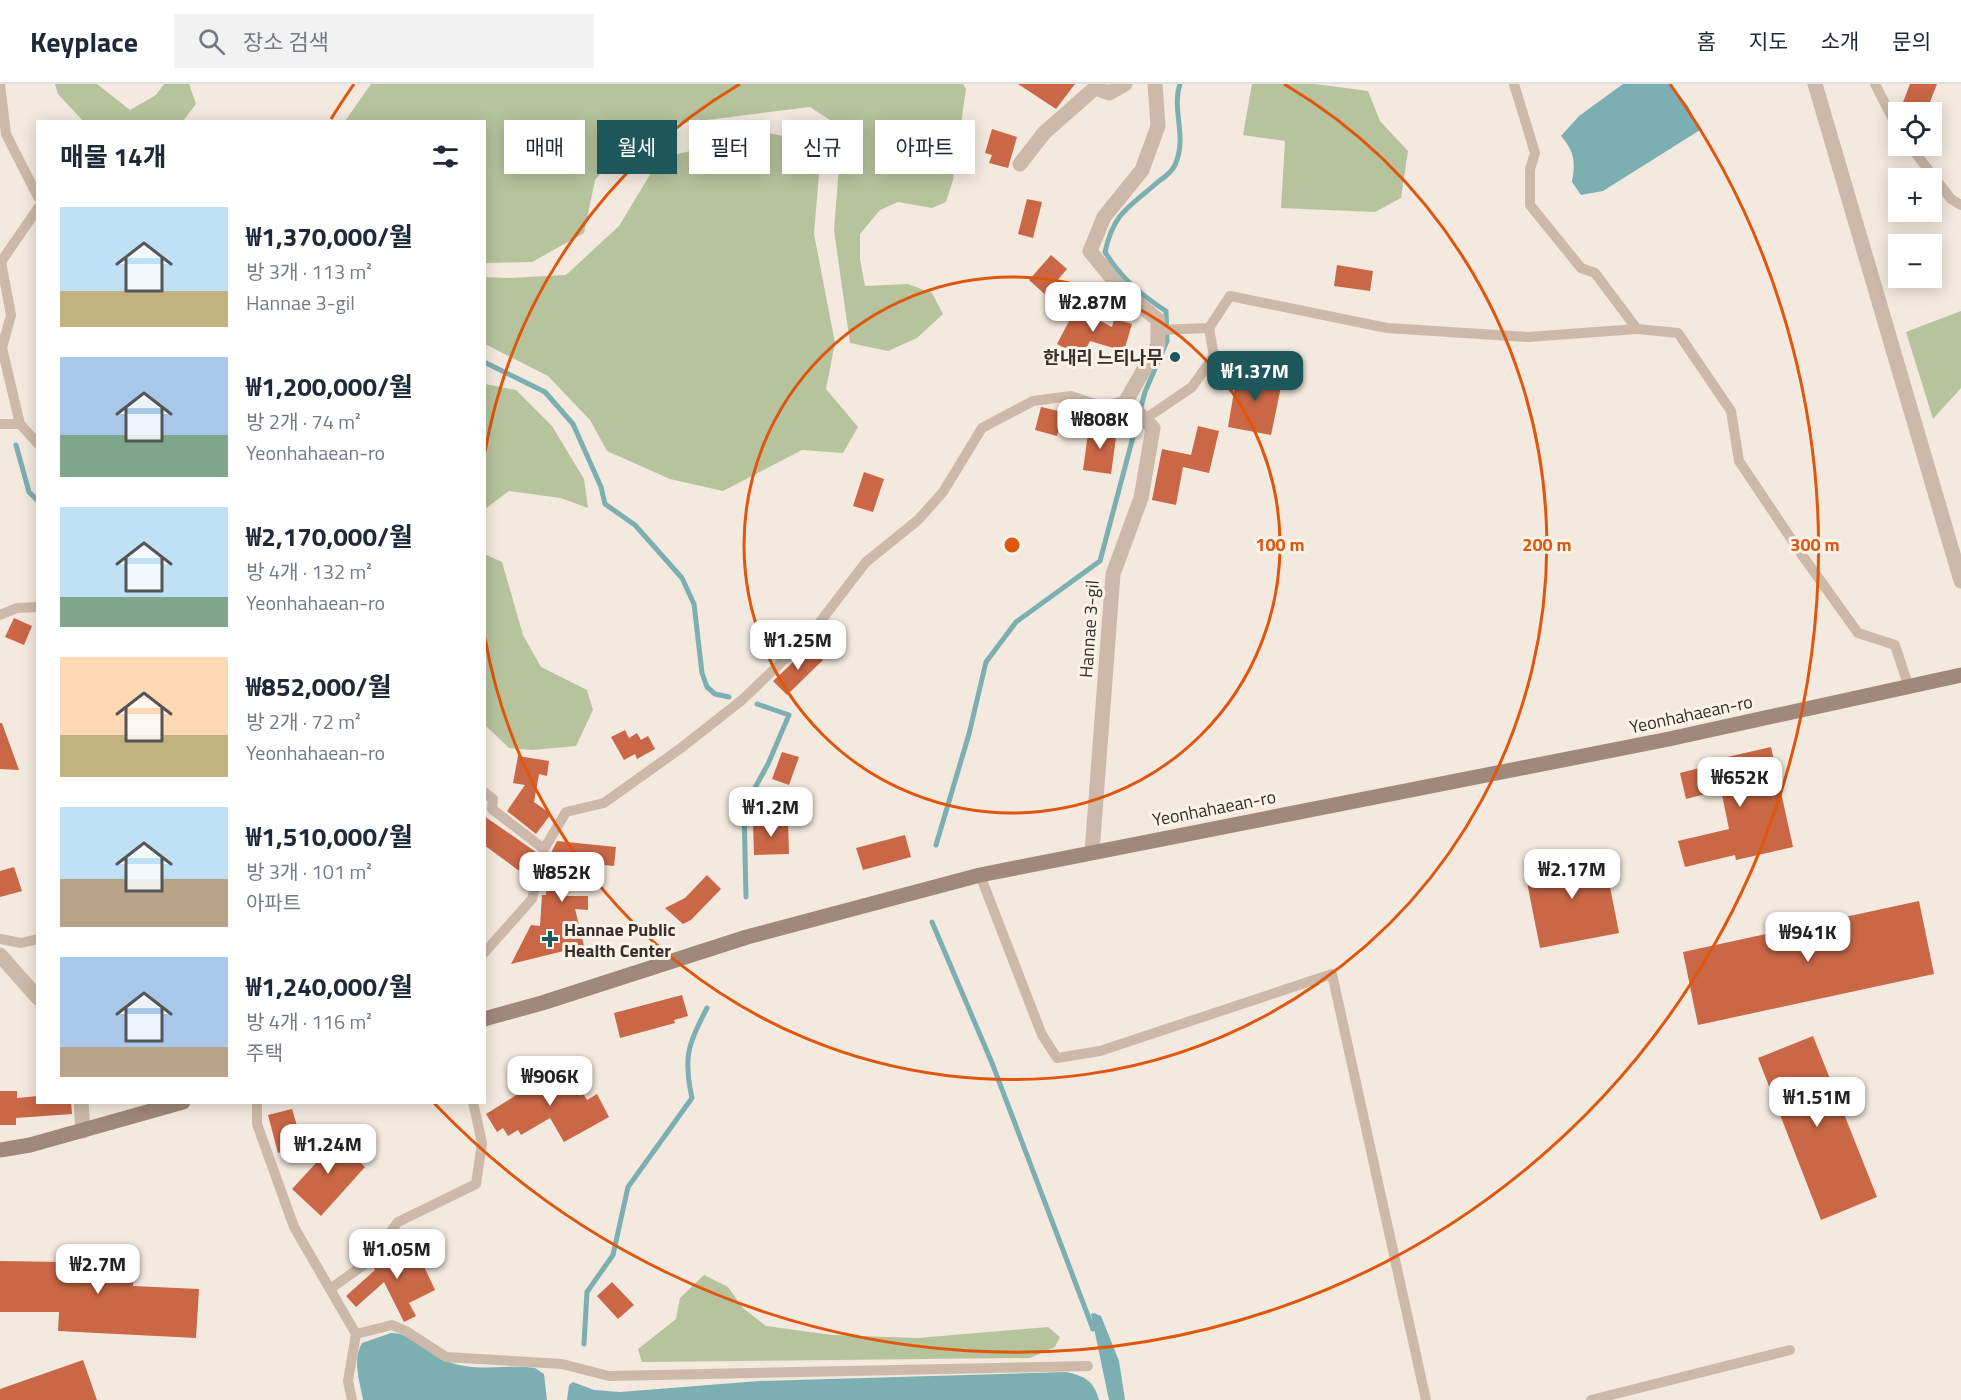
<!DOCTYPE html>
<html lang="ko">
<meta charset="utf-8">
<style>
body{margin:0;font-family:"Titillium Web","Noto Sans KR",sans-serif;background:#f2f2f3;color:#1f2937;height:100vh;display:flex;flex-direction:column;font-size:22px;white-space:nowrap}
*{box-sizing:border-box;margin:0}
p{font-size:20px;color:#747a83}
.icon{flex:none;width:33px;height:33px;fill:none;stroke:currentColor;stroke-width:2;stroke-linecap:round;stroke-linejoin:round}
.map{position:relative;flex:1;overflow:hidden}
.side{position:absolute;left:36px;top:36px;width:450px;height:984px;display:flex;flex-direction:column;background:#fff;border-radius:0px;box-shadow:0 3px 15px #0003}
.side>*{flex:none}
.top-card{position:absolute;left:504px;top:36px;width:570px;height:54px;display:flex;gap:12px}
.controls{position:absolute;left:1888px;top:18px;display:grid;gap:12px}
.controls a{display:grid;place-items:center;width:54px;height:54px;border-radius:0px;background:#fff;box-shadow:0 3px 15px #0003;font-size:30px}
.price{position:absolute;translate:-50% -51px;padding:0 14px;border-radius:12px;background:#fff;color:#222;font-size:20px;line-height:39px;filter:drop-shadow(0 2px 3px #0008)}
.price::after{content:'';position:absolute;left:50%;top:36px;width:18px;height:14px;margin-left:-9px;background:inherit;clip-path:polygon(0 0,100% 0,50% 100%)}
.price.current{background:#1d575c;color:#fff}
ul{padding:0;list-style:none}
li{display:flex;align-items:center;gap:18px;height:150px;padding:0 24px}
li span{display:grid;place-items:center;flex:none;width:168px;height:120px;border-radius:0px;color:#555}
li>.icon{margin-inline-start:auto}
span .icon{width:72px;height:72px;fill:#fffc;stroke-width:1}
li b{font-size:26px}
h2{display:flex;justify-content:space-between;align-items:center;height:72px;padding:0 24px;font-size:26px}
.pill{padding:0 21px;border-radius:0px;background:#fff;box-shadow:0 3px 15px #0003;font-size:21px;line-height:54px}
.pill.current{background:#1d575c;color:#fff}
header{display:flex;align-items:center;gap:36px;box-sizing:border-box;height:84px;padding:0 30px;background:#fff;border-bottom:2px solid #e0e1e3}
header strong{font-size:28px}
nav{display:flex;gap:33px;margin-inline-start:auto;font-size:21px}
.search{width:420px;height:54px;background:#f2f2f3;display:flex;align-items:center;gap:15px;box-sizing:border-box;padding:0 21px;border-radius:0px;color:#747a83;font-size:22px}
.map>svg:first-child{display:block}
.green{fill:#b6c39d}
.water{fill:#7cafb1}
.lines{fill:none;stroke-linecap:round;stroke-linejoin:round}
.stream{stroke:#7cafb1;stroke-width:5}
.building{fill:#c96746}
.lane{stroke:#ccb9a9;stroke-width:10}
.street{stroke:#ccb9a9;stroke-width:15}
.secondary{stroke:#a0887a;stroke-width:15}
.ring{fill:none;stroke:#df570d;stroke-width:3}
.poi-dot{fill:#1d575c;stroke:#faf3ea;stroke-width:2}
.labels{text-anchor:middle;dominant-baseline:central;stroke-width:6;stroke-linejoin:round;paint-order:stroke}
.poi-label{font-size:18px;font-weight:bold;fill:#392e29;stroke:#faf3ea;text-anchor:end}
.street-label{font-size:18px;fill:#392e29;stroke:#faf3ea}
.centre{fill:#df570d;stroke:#faf3ea;stroke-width:3}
.ring-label{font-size:18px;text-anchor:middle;font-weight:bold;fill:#df570d;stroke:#faf3ea;stroke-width:6;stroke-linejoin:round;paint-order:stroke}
</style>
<header>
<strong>Keyplace</strong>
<div class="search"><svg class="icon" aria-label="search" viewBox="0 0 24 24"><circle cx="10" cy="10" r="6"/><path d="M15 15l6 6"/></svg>장소 검색</div>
<nav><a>홈</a><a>지도</a><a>소개</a><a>문의</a></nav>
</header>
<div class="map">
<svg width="1961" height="1316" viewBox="0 0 1961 1316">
<rect width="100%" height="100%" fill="#f3e9de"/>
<g class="green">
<path d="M55 0H97L130 26 156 11 164 0H189L196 20 183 37H83L58 10Z"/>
<path d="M371 0H963L966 5 953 96 946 118 932 124 898 118 880 126 860 150V175L865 202 908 200 932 209 943 230 917 254 888 267 850 259 834 146 842 44 810 23 652 43 629 56 595 96 584 149 532 178 485 179 484 38 345 37Z"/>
<path d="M1252 0H1315L1368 7 1380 37 1408 67 1401 114 1375 128 1281 124 1285 57 1243 51Z"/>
<path d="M768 49 809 57 819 90 814 150 835 259 826 305 858 343 843 369 802 366 723 407 670 395 607 367 590 336 548 292 485 260V193L509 194 566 191 619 142 660 74Z"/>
<path d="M1961 227V304L1933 335 1906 248Z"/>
<path d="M485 300 516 306 552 342 584 395 588 424 561 414 509 407 485 425Z"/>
<path d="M484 470 502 478 523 551 541 583 587 606 593 626 576 662 532 666 509 664 485 641Z"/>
<path d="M704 1191 728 1203 743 1224 766 1242 832 1251 918 1254 1048 1243 1060 1253 1055 1263 1030 1274 642 1278 638 1265 676 1235 680 1214Z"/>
</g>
<g class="water">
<path d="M1623 0H1670L1688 22 1700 46 1603 107 1581 111 1572 98C1576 78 1574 67 1561 52L1579 32Z"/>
<path d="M1094 1229 1101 1232 1119 1277 1125 1316H1109L1091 1230Z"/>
<path d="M391 1249C412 1248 432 1272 452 1279 478 1288 509 1280 535 1284L544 1290 547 1316H363C360 1298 352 1276 362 1259Z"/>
<path d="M1066 1288C1085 1292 1094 1297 1099 1316H567L569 1301 573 1298 594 1306 620 1308 759 1297Z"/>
</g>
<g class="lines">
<g class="stream">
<path d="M484 278 545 308 573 340 601 403 605 420 635 441 682 494 694 520 702 589 707 603 715 610 729 613"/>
<path d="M16 361 29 408 38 417"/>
<path d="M936 761 969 650 986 578 1016 538 1100 477 1145 308 1167 257 1166 227C1141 211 1121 194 1105 168 1114 127 1130 123 1159 97 1165 93 1172 88 1175 81 1188 52 1171 26 1180 0"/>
<path d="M746 813 744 724 768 680 789 631 757 620"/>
<path d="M932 838 992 979 1093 1245"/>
<path d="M584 1260 587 1208 613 1171 628 1103 692 1014C683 973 688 961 707 924"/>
</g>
</g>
<g class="building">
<path d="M1018 0H1075L1056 25Z"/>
<path d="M1910 0H1937L1926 28 1900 26Z"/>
<path d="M992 45 1017 53 1008 84 989 79 992 71 985 69Z"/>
<path d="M1027 115 1042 118 1033 154 1018 150Z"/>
<path d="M1051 171 1067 185 1055 199 1070 213 1060 224 1029 196Z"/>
<path d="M1337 181 1373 187 1370 207 1334 202Z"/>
<path d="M1076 224 1112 243 1114 235 1132 240 1124 267 1090 257 1082 273 1057 260Z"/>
<path d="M1238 284 1283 293 1271 351 1228 343Z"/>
<path d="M1041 323 1063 328 1057 352 1035 346Z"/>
<path d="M1089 342 1117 346 1111 390 1083 386Z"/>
<path d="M1198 342 1219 347 1209 389 1183 383 1176 421 1152 416 1162 365 1191 371Z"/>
<path d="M864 388 884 395 873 428 853 422Z"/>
<path d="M14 534 32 542 24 561 5 553Z"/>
<path d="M810 562 823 576 787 611 773 597Z"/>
<path d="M0 639H2L19 686 0 685Z"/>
<path d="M625 646 629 654 637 649 641 656 648 652 655 665 637 675 635 670 624 676 611 653Z"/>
<path d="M1771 663 1793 763 1736 776 1735 771 1685 783 1678 757 1729 745 1721 706 1686 715 1680 689 1715 680 1714 676Z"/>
<path d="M782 668 799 673 789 701 772 695Z"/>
<path d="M518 672 549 677 547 692 539 690 534 718 551 730 536 750 507 727 525 701 513 699Z"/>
<path d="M484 732 536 768 524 786H518L484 761Z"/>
<path d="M788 738 789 770 754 771 753 739Z"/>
<path d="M905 751 911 773 863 786 856 764Z"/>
<path d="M557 757 616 763 614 782 567 777 564 812H588V826L575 825 584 862 511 880 531 841 540 842 542 811H546L550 771Z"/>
<path d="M1603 767 1619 849 1540 864 1524 783Z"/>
<path d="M14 783 22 807 0 813V787Z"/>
<path d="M707 791 721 805 691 836 683 840 665 824 685 814Z"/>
<path d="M1919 817 1934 890 1698 941 1683 868Z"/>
<path d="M682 911 688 932 674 936 675 939 620 954 614 929Z"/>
<path d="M1813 952 1877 1113 1821 1136 1758 974Z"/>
<path d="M566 980 587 1016 597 1010 609 1033 564 1058 550 1034 521 1051 518 1046 508 1052 503 1044 497 1048 486 1030Z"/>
<path d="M0 1007H17V1014L38 1012V1018H71L72 1030 16 1034V1041H0Z"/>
<path d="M292 1025 303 1062 278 1069 268 1031Z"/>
<path d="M330 1050 365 1083 321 1132 292 1105 316 1079 309 1072Z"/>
<path d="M400 1156 420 1174 435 1206 409 1219 416 1232 404 1238 384 1198 356 1223 346 1212 375 1186 374 1184Z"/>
<path d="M63 1161 135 1164 133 1202 199 1205 196 1254 58 1247 59 1228H0V1177L62 1178Z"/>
<path d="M612 1198 634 1221 618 1235 597 1212Z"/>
<path d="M83 1276 97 1316H0V1305Z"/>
</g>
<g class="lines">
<g class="lane">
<path d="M0 0 6 50 38 113"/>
<path d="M1514 0 1535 69 1530 85V121L1581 184 1595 189 1637 245"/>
<path d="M1875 0 1899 47"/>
<path d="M1910 62 1951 115 1961 121"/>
<path d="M38 124 1 178 11 231 2 264 20 340 38 360"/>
<path d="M1158 246 1209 244 1230 212 1387 244 1528 253 1637 245 1678 249 1731 327 1739 377 1802 471 1858 549 1895 561 1909 604"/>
<path d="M1145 335 1192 303 1214 272 1209 244"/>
<path d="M0 340H20"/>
<path d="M0 531 17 524 38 523"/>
<path d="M484 708 493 715 492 725 544 765 532 815 484 869"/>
<path d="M544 765 566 728 604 719 681 664 742 616 810 551 866 478 918 436 943 408 982 344 1033 317 1071 312 1101 322 1126 317"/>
<path d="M980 791 1042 951 1057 974 1100 967 1332 890 1426 1316"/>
<path d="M0 855 21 859 38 855"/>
<path d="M257 1018V1040L294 1143 356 1250 348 1297 352 1316"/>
<path d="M330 1205 365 1180 398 1138 476 1100 482 1059 473 1018"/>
<path d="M356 1250 392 1241 406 1247 446 1273 562 1280 609 1292 1088 1282"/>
<path d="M1591 1316 1790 1266"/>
</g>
<g class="street">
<path d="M1815 0 1961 497"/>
<path d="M1020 80 1044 49 1095 4 1109 9 1125 0"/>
<path d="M1092 768 1113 490 1141 414 1153 344 1126 317 1158 261V236L1120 204 1090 167 1104 133 1142 86 1158 42 1155 0"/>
<path d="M0 871 38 914"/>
<path d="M81 1018 83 1047"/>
</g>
<g class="secondary">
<path d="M484 935 542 919 747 853 980 791 1669 655 1961 591"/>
<path d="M0 1066 30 1061 183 1018"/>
</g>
</g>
<g class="ring">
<circle cx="1012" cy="461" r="268"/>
<path d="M485 368A535 535 0 0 1 740 0M1284 0A535 535 0 1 1 485 554"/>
<path d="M331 35A803 803 0 0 1 354 0M1670 0A803 803 0 0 1 434 1019"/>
</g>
<g class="poi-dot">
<circle cx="1175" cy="273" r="6"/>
<path d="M547 846h6v6h6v6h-6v6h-6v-6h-6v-6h6z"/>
</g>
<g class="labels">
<g class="poi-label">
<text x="1163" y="273">한내리 느티나무</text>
<text x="564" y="845" text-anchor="start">Hannae Public<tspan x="564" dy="21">Health Center</tspan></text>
</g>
<g class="street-label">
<text transform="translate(1089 545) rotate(-86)">Hannae 3-gil</text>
<text transform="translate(1691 630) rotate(-12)">Yeonhahaean-ro</text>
<text transform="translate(1214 724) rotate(-11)">Yeonhahaean-ro</text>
</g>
</g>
<circle cx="1012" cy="461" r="9" class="centre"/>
<g class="ring-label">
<text x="1280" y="467">100 m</text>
<text x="1547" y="467">200 m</text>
<text x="1815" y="467">300 m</text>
</g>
</svg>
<div class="controls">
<a><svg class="icon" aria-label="locate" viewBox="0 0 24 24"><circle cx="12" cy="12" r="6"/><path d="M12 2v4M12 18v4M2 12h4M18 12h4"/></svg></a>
<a>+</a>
<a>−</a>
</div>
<b class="price" style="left:1093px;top:249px">₩2.87M</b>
<b class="price current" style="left:1255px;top:318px">₩1.37M</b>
<b class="price" style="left:1100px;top:366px">₩808K</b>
<b class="price" style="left:798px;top:587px">₩1.25M</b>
<b class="price" style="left:1740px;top:724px">₩652K</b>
<b class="price" style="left:771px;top:754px">₩1.2M</b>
<b class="price" style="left:1572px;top:816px">₩2.17M</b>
<b class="price" style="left:562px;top:819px">₩852K</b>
<b class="price" style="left:1808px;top:879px">₩941K</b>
<b class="price" style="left:550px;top:1023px">₩906K</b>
<b class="price" style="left:1817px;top:1044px">₩1.51M</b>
<b class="price" style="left:328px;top:1091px">₩1.24M</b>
<b class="price" style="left:397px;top:1196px">₩1.05M</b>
<b class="price" style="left:98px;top:1211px">₩2.7M</b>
<div class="top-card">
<a class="pill">매매</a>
<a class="pill current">월세</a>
<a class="pill">필터</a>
<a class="pill">신규</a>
<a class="pill">아파트</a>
</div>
<section class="side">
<h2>매물 14개<svg class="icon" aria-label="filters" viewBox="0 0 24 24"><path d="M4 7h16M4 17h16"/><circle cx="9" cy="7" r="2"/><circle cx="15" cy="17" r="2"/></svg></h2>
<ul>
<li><span style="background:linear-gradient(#bfe0f5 70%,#c2b280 0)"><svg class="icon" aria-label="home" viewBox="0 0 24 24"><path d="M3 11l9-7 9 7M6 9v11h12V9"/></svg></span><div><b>₩1,370,000/월</b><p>방 3개 · 113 m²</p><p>Hannae 3-gil</p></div></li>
<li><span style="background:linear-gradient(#a9c7e8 65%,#7fa58c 0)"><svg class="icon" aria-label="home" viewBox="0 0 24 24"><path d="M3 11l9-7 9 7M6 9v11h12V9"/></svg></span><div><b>₩1,200,000/월</b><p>방 2개 · 74 m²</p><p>Yeonhahaean-ro</p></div></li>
<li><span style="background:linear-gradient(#bfe0f5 75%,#7fa58c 0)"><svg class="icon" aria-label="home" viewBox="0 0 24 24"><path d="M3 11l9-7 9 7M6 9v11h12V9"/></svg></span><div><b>₩2,170,000/월</b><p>방 4개 · 132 m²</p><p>Yeonhahaean-ro</p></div></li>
<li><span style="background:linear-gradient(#ffd9b3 65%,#c2b280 0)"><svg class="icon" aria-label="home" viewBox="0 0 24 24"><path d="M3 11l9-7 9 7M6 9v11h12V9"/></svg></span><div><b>₩852,000/월</b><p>방 2개 · 72 m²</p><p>Yeonhahaean-ro</p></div></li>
<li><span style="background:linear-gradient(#bfe0f5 60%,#b9a48a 0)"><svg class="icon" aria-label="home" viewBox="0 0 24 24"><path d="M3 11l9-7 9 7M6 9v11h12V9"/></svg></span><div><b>₩1,510,000/월</b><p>방 3개 · 101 m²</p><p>아파트</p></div></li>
<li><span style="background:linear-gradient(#a9c7e8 75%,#b9a48a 0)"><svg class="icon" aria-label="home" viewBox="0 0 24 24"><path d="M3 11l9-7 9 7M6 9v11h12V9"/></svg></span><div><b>₩1,240,000/월</b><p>방 4개 · 116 m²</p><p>주택</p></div></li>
</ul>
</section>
</div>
